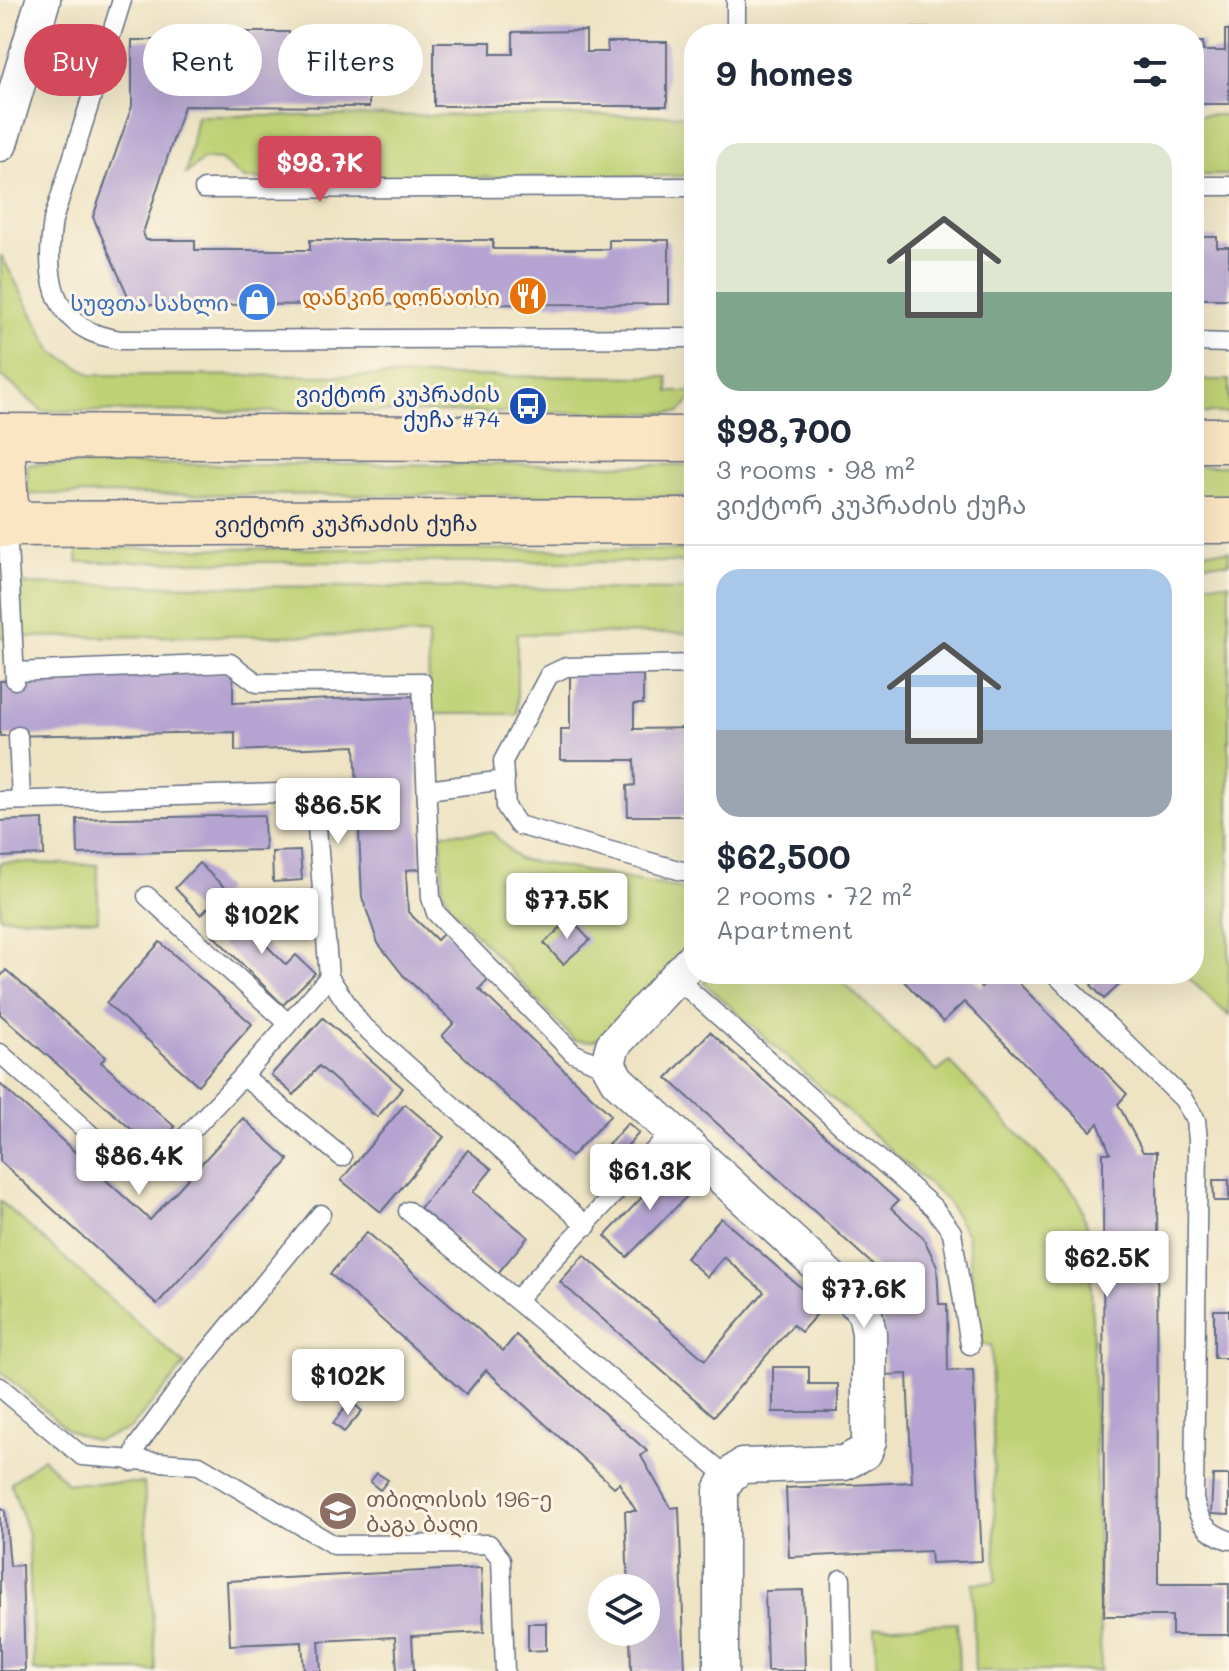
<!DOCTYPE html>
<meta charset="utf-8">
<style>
body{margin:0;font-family:Mali,"Noto Sans Georgian",sans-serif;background:#f2f2f3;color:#1f2937;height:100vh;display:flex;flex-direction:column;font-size:30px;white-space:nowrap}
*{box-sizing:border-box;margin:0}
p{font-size:26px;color:#747a83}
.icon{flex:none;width:44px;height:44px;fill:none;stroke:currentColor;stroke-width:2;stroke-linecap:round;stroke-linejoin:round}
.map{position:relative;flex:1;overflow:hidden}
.details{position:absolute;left:684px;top:24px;width:520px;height:960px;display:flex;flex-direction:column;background:#fff;border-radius:32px;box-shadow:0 8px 32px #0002}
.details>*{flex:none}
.banner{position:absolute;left:24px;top:24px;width:540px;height:72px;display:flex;gap:16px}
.controls{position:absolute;left:588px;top:1574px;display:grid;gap:16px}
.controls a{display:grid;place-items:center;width:72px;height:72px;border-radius:50%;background:#fff;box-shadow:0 8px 32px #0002;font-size:40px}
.price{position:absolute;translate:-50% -68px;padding:0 18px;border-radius:8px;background:#fff;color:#222;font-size:26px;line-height:52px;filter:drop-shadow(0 2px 4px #0008)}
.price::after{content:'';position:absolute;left:50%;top:48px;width:24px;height:18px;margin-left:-12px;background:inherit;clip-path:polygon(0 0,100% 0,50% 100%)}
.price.selected{background:#d1495b;color:#fff}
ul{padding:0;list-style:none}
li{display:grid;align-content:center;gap:16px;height:424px;padding:0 32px}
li+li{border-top:2px solid #e0e1e3}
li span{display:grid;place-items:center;height:248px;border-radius:24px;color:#555}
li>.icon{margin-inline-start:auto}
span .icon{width:144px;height:144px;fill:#fffc;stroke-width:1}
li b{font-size:34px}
h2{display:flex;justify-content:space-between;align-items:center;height:96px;padding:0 32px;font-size:34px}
.pill{padding:0 28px;border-radius:36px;background:#fff;box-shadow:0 8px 32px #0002;font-size:28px;line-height:72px}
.pill.selected{background:#d1495b;color:#fff}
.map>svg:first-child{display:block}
.green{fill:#bfd174;stroke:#6d8069;stroke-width:2}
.building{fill:#b5a4d1}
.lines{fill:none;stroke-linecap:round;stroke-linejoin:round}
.service-casing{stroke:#656e82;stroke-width:21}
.minor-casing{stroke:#656e82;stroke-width:37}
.secondary-casing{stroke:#656e82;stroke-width:47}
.service{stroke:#fff;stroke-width:18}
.minor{stroke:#fff;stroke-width:34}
.secondary{stroke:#fbe6c4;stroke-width:44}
.labels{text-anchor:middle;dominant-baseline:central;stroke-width:6;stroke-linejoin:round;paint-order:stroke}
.food-label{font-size:22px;fill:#c56008;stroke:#fcf5e5;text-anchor:end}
.shop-label{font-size:22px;fill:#366cbe;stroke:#fcf5e5;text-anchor:end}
.transit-label{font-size:22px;fill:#164399;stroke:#fcf5e5;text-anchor:end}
.street-label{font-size:22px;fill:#1b2f5e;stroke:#fcf5e5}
.education-label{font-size:22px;fill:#785e54;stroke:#fcf5e5;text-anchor:start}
</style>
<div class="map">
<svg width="1229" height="1671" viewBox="0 0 1229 1671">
<rect width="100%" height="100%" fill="#fcf5e5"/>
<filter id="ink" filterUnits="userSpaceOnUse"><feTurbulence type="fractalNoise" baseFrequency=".0125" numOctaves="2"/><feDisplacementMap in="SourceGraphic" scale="16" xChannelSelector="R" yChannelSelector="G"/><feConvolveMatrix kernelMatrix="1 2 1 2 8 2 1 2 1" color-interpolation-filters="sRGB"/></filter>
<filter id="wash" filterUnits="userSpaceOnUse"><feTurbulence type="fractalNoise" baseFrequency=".006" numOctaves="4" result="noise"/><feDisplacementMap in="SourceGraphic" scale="32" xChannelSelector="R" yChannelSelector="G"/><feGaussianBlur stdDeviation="1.8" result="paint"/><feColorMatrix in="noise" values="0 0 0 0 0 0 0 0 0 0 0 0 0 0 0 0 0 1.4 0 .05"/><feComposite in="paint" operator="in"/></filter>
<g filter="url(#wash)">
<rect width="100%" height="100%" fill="#eee4c4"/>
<g class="green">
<path d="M694 115V158L684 176 244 179 221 160 204 159 186 174 197 116Z"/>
<rect x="1194" y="115" width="35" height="60"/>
<path d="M1 255 53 352 92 375 668 377 669 392H694V396L680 412 655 413 42 411 0 374Z"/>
<rect x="1194" y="380" width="35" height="33"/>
<path d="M28 464 694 465V496L27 494Z"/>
<rect x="1194" y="466" width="35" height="31"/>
<path d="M77 548 694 550V562H77Z"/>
<rect x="1194" y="551" width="35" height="12"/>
<path d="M1194 583H1229V1016L1184 974H1194Z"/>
<path d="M0 584 694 590V633L517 634V714H429L428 635 0 637Z"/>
<path d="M492 832 518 859 694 891V945L606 1036 592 1041 574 1040 451 907 443 889 441 833Z"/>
<path d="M0 862 98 865V920L0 917Z"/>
<path d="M712 974H834L937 1072 950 1062 1078 1198 1090 1237 1101 1671H975L972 1583 996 1582 991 1345H981L967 1234 946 1200 704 983Z"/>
<path d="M0 1201 185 1365 130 1429 96 1441 69 1431 0 1371Z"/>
<path d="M43 1458 67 1483H144L156 1671H34L28 1534 11 1483Z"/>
<path d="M957 1623 959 1671H877L875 1627Z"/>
</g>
<g id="blocks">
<g class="building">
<path d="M884 28 960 29V34H884Z"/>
<path d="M1225 30H1229V104H1194V42H1203V51H1225Z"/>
<path d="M586 31V52H608L607 42H667V106H434V42H491V54H513V32Z"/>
<path d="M214 32H289V52H310V40H369V107L184 106 143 233 146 240H195V250H310V240H493V249H609V240H669V304L132 305 93 217 132 106V40H195V51H214Z"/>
<path d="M1194 237H1217V247H1229V299H1194Z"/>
<rect x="689" y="277" width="5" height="22"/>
<path d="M233 672V703L414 696 420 869 406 870 408 912 437 940 446 931 493 974 479 989 611 1115 571 1157 442 1036 454 1023 403 975 378 943 362 897 355 746 235 751V732L0 736V681Z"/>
<path d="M570 672H643V704H634V729L694 728V816H628L627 786 635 785 634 760H561V729H570Z"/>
<path d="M264 815 265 850 78 854 77 819Z"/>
<path d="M43 819 44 855 0 857V821Z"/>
<path d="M300 851 302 880 273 882 272 852Z"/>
<path d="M199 863 226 889 201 915 175 888Z"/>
<path d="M306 897 307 935 275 936 274 898Z"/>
<path d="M243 904 269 929 260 939 286 965 296 955 315 973 283 1005 213 935Z"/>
<path d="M570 919 590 940 563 964 544 943Z"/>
<path d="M160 942 252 1024 198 1085 106 1003Z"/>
<path d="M6 970 106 1057 101 1062 175 1127 155 1150 0 1014V977Z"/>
<path d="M897 974H969L981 987 995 974H1010L1127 1094 1118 1104 1143 1152H1157L1158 1584H1229V1635H1172V1616H1104L1103 1153H1110L1098 1123 1091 1131 964 1002 943 1022Z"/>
<path d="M1102 974H1131L1104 999 1091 985Z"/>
<path d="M323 1018 403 1088 377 1117 319 1066 294 1095 271 1075Z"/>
<path d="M710 1032 898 1201 891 1208 923 1237 937 1266 939 1304H947L948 1371 973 1370 982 1561 931 1563 930 1551 789 1557 786 1488 912 1482 907 1374 885 1375 881 1272 667 1078Z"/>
<path d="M0 1084 150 1220 243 1118 289 1160 157 1304 0 1161Z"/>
<path d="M405 1104 444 1137 381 1212 341 1180Z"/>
<path d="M628 1123 639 1133 619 1155 608 1145Z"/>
<path d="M468 1150 492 1169 473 1192 528 1237 498 1273 420 1208Z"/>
<path d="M671 1167 694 1189 627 1257 605 1236Z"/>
<path d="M1213 1180H1229V1201H1214Z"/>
<path d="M721 1218 823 1307 801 1332 793 1325 714 1416 560 1282 584 1255 705 1360 764 1292 724 1257 707 1277 686 1258Z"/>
<path d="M367 1232 503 1351 516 1335 647 1451 641 1456 671 1508 679 1507 685 1671H631L630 1632H646V1588H628L625 1511H636L619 1483 614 1487 486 1370 466 1394 330 1274Z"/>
<rect x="1214" y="1310" width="15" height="48"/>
<path d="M773 1367H809V1384H838V1412H773Z"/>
<path d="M351 1401 362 1411 344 1432 333 1423Z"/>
<path d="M377 1473 388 1480 380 1490 370 1482Z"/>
<path d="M1213 1475H1229V1515L1211 1514Z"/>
<path d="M0 1506 5 1511 10 1566 22 1565 25 1671H0Z"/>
<path d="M481 1568 484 1632 412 1636 414 1671H397L395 1637 319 1641 321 1671H304L302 1642 230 1645 227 1581Z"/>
<path d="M803 1590 805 1671H767L765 1591Z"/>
<path d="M528 1623H546V1650L528 1651Z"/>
</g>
</g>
</g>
<g filter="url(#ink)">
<use href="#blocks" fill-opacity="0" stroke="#656e82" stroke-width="2"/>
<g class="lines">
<g class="service-casing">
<g id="service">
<path d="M122 0 53 220C47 260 46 310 89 331 98 336 110 338 120 340L694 338"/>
<path d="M736 0V34"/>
<path d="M1194 186H1229"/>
<path d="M204 189 694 187"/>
<path d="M1194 342 1229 343"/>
<path d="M7 525 15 680"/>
<path d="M694 664 566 667 549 675 503 761 506 807 518 825 682 871H694"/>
<path d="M15 672 230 663 257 683 422 682 431 898 436 913 573 1053 593 1062 608 1064"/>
<path d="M18 736 21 799"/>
<path d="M427 790 505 780"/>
<path d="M0 801 281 793 311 802 317 827 329 977 360 1023 587 1226"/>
<path d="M147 896 288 1023"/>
<path d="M1055 974 1183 1099 1196 1120 1198 1140 1194 1499C1199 1521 1206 1533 1229 1540"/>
<path d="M676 978 934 1208 952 1232 970 1345"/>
<path d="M0 1053 121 1162 139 1170 156 1168 243 1076 342 1157"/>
<path d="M243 1076 329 977"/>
<path d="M672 1131 516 1300 728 1477"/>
<path d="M408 1211 516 1300"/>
<path d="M0 1387 82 1456 199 1465 334 1545 489 1544 501 1559 505 1671"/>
<path d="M132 1462 137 1446 186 1379 321 1214"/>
<path d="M841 1579 843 1671"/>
</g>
</g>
<g class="minor-casing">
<g id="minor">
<path d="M0 144 43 0"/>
<path d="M694 958 613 1045 608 1064 617 1080 847 1293 865 1313 869 1333V1441L865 1452 844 1463 742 1466 728 1477 721 1490V1671"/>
</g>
</g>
<g class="secondary-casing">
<g id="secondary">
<path d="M0 436 694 439"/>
<path d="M2 436 7 525"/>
<path d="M1194 440H1229"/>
<path d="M1194 521H1229"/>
<path id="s1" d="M0 524 694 521"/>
</g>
</g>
<use href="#service" class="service"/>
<use href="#minor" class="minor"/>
<use href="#secondary" class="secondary"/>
</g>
</g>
<defs>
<g id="restaurant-disc" transform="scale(2)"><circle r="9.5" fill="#e8710a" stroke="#fcf5e5"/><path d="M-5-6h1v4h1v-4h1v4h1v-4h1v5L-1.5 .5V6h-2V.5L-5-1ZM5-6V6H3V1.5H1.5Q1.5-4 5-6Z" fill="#fff"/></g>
<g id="shop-disc" transform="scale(2)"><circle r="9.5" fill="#3f7fe0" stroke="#fcf5e5"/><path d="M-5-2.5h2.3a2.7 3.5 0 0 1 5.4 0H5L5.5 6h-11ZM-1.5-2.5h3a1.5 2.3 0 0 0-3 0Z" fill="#fff"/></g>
<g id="bus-disc" transform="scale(2)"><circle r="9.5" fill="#1a4fb4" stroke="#fcf5e5"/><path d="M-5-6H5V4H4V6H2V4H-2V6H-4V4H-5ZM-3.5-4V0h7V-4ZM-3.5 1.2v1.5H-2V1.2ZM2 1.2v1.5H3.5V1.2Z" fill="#fff"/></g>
<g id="school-disc" transform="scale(2)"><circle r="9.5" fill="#8d6e63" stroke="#fcf5e5"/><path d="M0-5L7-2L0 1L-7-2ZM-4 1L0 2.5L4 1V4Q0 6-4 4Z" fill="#fff"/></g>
</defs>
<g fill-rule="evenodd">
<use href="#restaurant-disc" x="528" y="296"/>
<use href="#shop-disc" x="257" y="302"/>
<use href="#bus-disc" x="528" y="406"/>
<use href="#school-disc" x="338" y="1511"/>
</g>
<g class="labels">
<g class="food-label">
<text x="500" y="296">დანკინ დონათსი</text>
</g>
<g class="shop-label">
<text x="229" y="302">სუფთა სახლი</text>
</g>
<g class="transit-label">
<text x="500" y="393">ვიქტორ კუპრაძის<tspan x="500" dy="25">ქუჩა #74</tspan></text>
</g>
<g class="street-label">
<text stroke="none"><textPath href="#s1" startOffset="346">ვიქტორ კუპრაძის ქუჩა</textPath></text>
</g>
<g class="education-label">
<text x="366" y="1498">თბილისის 196-ე<tspan x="366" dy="25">ბაგა ბაღი</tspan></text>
</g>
</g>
</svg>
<div class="controls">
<a><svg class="icon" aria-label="layers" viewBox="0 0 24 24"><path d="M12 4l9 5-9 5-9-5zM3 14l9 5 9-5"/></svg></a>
</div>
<b class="price selected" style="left:320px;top:204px">$98.7K</b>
<b class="price" style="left:338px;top:846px">$86.5K</b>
<b class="price" style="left:567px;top:941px">$77.5K</b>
<b class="price" style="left:262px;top:956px">$102K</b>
<b class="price" style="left:139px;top:1197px">$86.4K</b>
<b class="price" style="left:650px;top:1212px">$61.3K</b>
<b class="price" style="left:1107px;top:1299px">$62.5K</b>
<b class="price" style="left:864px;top:1330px">$77.6K</b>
<b class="price" style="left:348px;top:1417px">$102K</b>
<div class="banner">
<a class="pill selected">Buy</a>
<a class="pill">Rent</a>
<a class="pill">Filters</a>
</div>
<section class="details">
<h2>9 homes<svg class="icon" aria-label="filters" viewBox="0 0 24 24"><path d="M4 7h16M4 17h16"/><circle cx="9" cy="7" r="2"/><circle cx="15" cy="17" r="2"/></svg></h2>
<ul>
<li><span style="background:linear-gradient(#dfe7d0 60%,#7fa58c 0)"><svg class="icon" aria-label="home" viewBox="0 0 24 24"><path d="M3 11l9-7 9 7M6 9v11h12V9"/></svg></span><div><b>$98,700</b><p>3 rooms · 98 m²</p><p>ვიქტორ კუპრაძის ქუჩა</p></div></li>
<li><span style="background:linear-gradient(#a9c7e8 65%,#9aa5b1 0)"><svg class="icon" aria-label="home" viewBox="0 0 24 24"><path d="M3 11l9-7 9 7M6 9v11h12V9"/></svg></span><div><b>$62,500</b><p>2 rooms · 72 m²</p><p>Apartment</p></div></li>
</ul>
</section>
</div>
